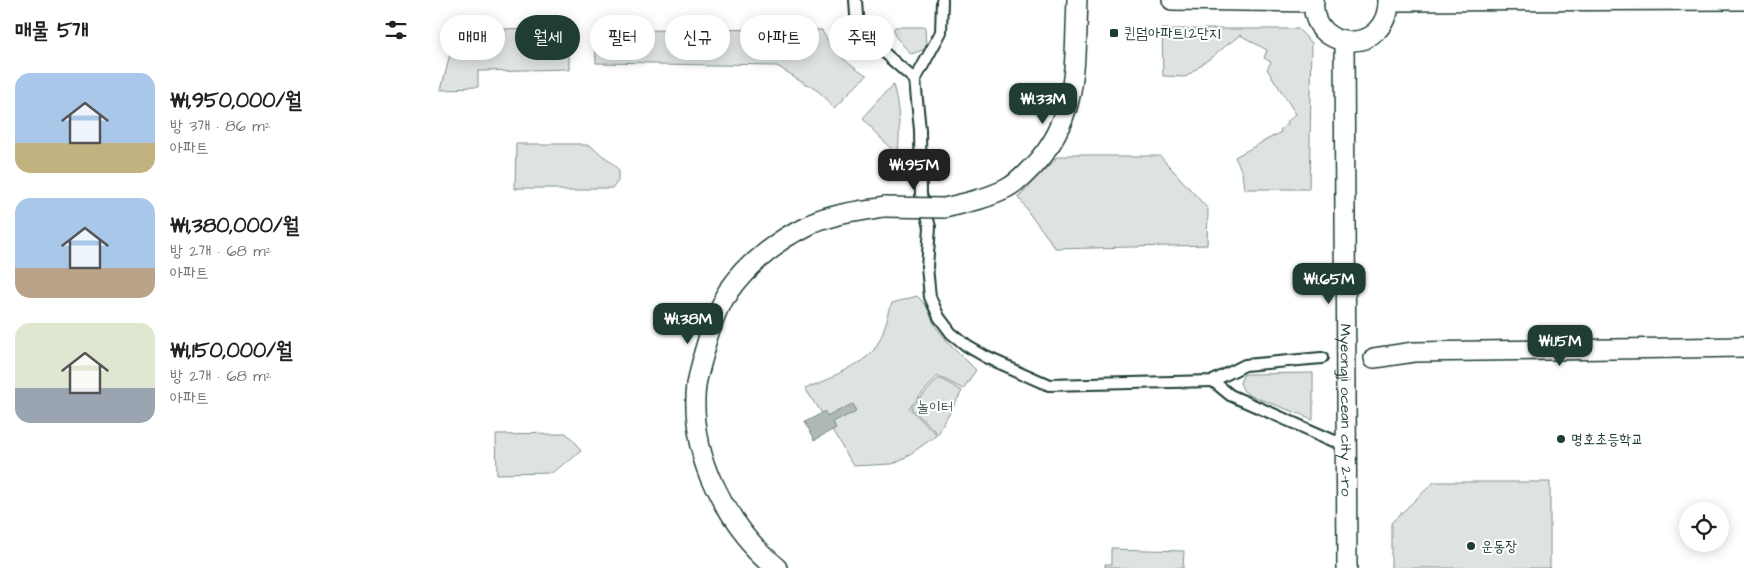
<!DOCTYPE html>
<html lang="ko">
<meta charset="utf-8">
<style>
body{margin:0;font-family:"Architects Daughter","Poor Story",sans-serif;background:#f6f6f6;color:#202124;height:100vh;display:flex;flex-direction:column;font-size:19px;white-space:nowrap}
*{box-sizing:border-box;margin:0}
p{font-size:16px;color:#757577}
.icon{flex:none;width:28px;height:28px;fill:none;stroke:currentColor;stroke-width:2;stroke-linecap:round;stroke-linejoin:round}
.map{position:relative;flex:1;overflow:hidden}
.panel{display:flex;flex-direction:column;background:#fff;width:425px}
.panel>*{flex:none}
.top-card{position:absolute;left:15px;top:15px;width:475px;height:45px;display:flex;gap:10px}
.controls{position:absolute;left:1254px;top:502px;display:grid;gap:10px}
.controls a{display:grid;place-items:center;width:50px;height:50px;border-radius:50%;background:#fff;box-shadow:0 2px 12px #0003;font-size:25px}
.price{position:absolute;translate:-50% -42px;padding:0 11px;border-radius:10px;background:#1f3d34;color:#fff;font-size:16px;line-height:32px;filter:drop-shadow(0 1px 2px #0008)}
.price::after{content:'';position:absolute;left:50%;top:30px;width:15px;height:11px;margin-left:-8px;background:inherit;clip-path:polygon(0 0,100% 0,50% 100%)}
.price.selected{background:#222;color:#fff}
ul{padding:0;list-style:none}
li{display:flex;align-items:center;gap:15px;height:125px;padding:0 15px}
li span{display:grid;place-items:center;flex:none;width:140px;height:100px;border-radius:15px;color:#555}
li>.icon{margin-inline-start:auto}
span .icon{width:60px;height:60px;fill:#fffc;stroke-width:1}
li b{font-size:21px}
h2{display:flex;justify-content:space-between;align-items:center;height:60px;padding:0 15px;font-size:21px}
.pill{padding:0 18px;border-radius:22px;background:#fff;box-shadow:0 2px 12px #0003;font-size:18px;line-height:45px}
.pill.selected{background:#1f3d34;color:#fff}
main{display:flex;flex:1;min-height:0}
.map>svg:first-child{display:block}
.green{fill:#dee3e2;stroke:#7e908b}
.water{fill:#afbab7;stroke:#758883}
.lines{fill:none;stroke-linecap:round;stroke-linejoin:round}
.lane-casing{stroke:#1f3d34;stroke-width:14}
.street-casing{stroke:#1f3d34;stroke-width:22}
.lane{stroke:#fff;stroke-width:10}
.street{stroke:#fff;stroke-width:19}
.street-bridge-casing{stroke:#1f3d34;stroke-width:22;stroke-linecap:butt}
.street-bridge{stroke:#fff;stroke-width:19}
.poi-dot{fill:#1f3d34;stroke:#fff;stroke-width:2}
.labels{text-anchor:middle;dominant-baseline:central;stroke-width:4;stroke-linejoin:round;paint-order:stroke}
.poi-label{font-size:15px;fill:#1f3d34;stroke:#fff;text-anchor:start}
.park-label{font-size:15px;fill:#455e57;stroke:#fff}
.street-label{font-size:15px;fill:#1f3d34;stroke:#fff}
</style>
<main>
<section class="panel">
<h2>매물 5개<svg class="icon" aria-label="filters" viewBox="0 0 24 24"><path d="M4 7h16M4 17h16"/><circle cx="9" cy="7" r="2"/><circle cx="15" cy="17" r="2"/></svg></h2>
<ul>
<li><span style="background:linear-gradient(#a9c7e8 70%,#c2b280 0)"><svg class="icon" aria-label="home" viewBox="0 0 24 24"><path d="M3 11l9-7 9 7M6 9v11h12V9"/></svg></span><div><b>₩1,950,000/월</b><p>방 3개 · 86 m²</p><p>아파트</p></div></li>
<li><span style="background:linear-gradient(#a9c7e8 70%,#b9a48a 0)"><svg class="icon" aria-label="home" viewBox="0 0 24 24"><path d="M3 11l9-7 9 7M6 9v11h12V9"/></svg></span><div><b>₩1,380,000/월</b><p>방 2개 · 68 m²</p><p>아파트</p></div></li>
<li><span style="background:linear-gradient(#dfe7d0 65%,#9aa5b1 0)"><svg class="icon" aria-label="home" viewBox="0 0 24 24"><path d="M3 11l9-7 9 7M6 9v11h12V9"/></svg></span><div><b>₩1,150,000/월</b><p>방 2개 · 68 m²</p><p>아파트</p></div></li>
</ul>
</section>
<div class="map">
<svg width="1319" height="568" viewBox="0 0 1319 568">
<rect width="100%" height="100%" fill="#fff"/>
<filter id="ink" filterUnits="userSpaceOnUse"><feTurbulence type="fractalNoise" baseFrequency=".02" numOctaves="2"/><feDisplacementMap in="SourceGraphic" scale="10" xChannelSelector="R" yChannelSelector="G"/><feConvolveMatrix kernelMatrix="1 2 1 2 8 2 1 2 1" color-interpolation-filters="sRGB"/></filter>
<g filter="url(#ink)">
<g class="green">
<path d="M470 27H500L501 49 486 54 470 36 468 31Z"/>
<path d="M145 28V69L53 71V88L16 89 27 46 39 31Z"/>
<path d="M170 29 397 30C410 53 419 61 441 76L410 107 393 91 352 66 171 63Z"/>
<path d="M737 29H873L887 43 884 189H819L817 172 810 157 856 132 855 130 863 124 862 122 871 114 842 69 846 62 839 58 842 50 815 35 761 77 738 76Z"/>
<path d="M468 85C475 108 475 133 473 156L437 119Z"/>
<path d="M91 144H165L194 171V181L188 189H90Z"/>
<path d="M633 156H735L783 209 782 245 631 249 593 197Z"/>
<path d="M492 296 501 305 510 326 524 343 551 370 538 389 513 376 484 408 512 435 481 457 467 464 429 466 380 388C400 380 427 369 443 356 456 346 462 318 467 303Z"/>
<path d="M888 373V419L824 395 818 390 815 383 818 375 822 374Z"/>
<path d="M514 378 537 391 513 434 486 408Z"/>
<path d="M140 433 156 451 130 473 72 474 71 434Z"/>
<path d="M1009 482H1125V568H966V523Z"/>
<path d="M686 549 759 551 758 568H679V565H686Z"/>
</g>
<path class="water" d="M427 404 431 411 408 423 411 429 389 441 379 422 400 411 403 417Z"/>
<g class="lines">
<g class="lane-casing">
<g id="lane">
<path d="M430 0 432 29 490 80"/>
<path d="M517 0 516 32 490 80 495 130 496 194 505 227 502 267 505 297 514 317 526 333 542 346 561 357 624 385 788 381 820 365 896 358"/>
<path d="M788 381 805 395 921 446"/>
</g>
</g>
<g class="street-casing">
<g id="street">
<path d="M747 0 889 2"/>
<path d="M889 0C883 53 965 57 964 0"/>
<path d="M965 1 1319 0"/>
<path id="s1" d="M919 41 922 568"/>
<path d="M519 208C540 203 561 199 581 189 592 184 601 173 609 165 655 116 649 62 652 0"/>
<path d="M949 358 989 352 1319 347"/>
<path d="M352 568C300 526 263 452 271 384 274 368 279 352 284 336 289 321 295 305 304 291 323 263 355 239 386 224 408 214 435 211 459 207"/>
</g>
</g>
<use href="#lane" class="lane"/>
<use href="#street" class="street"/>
<g class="street-bridge-casing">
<path id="street-bridge" d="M459 207 519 208"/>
</g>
<use href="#street-bridge" class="street-bridge"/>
</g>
</g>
<g class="poi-dot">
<rect x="684" y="28" width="10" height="10" rx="2.5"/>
<circle cx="1136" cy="439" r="5"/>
<circle cx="1046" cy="546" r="5"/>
</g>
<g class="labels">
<g class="poi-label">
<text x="699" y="33">퀸덤아파트1.2단지</text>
<text x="1146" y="439">명호초등학교</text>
<text x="1056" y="546">운동장</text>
</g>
<g class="park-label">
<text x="510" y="407">놀이터</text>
</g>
<g class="street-label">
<text stroke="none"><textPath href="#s1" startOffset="369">Myeongji ocean city 2-ro</textPath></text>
</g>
</g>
</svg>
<div class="controls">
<a><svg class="icon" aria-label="locate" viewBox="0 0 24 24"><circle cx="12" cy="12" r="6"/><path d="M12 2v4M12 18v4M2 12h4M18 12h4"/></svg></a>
</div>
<b class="price" style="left:618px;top:125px">₩1.33M</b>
<b class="price selected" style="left:489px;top:191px">₩1.95M</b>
<b class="price" style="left:904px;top:305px">₩1.65M</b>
<b class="price" style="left:263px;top:345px">₩1.38M</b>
<b class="price" style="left:1135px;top:367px">₩1.15M</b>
<div class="top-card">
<a class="pill">매매</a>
<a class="pill selected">월세</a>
<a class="pill">필터</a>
<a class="pill">신규</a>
<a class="pill">아파트</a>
<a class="pill">주택</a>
</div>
</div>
</main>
